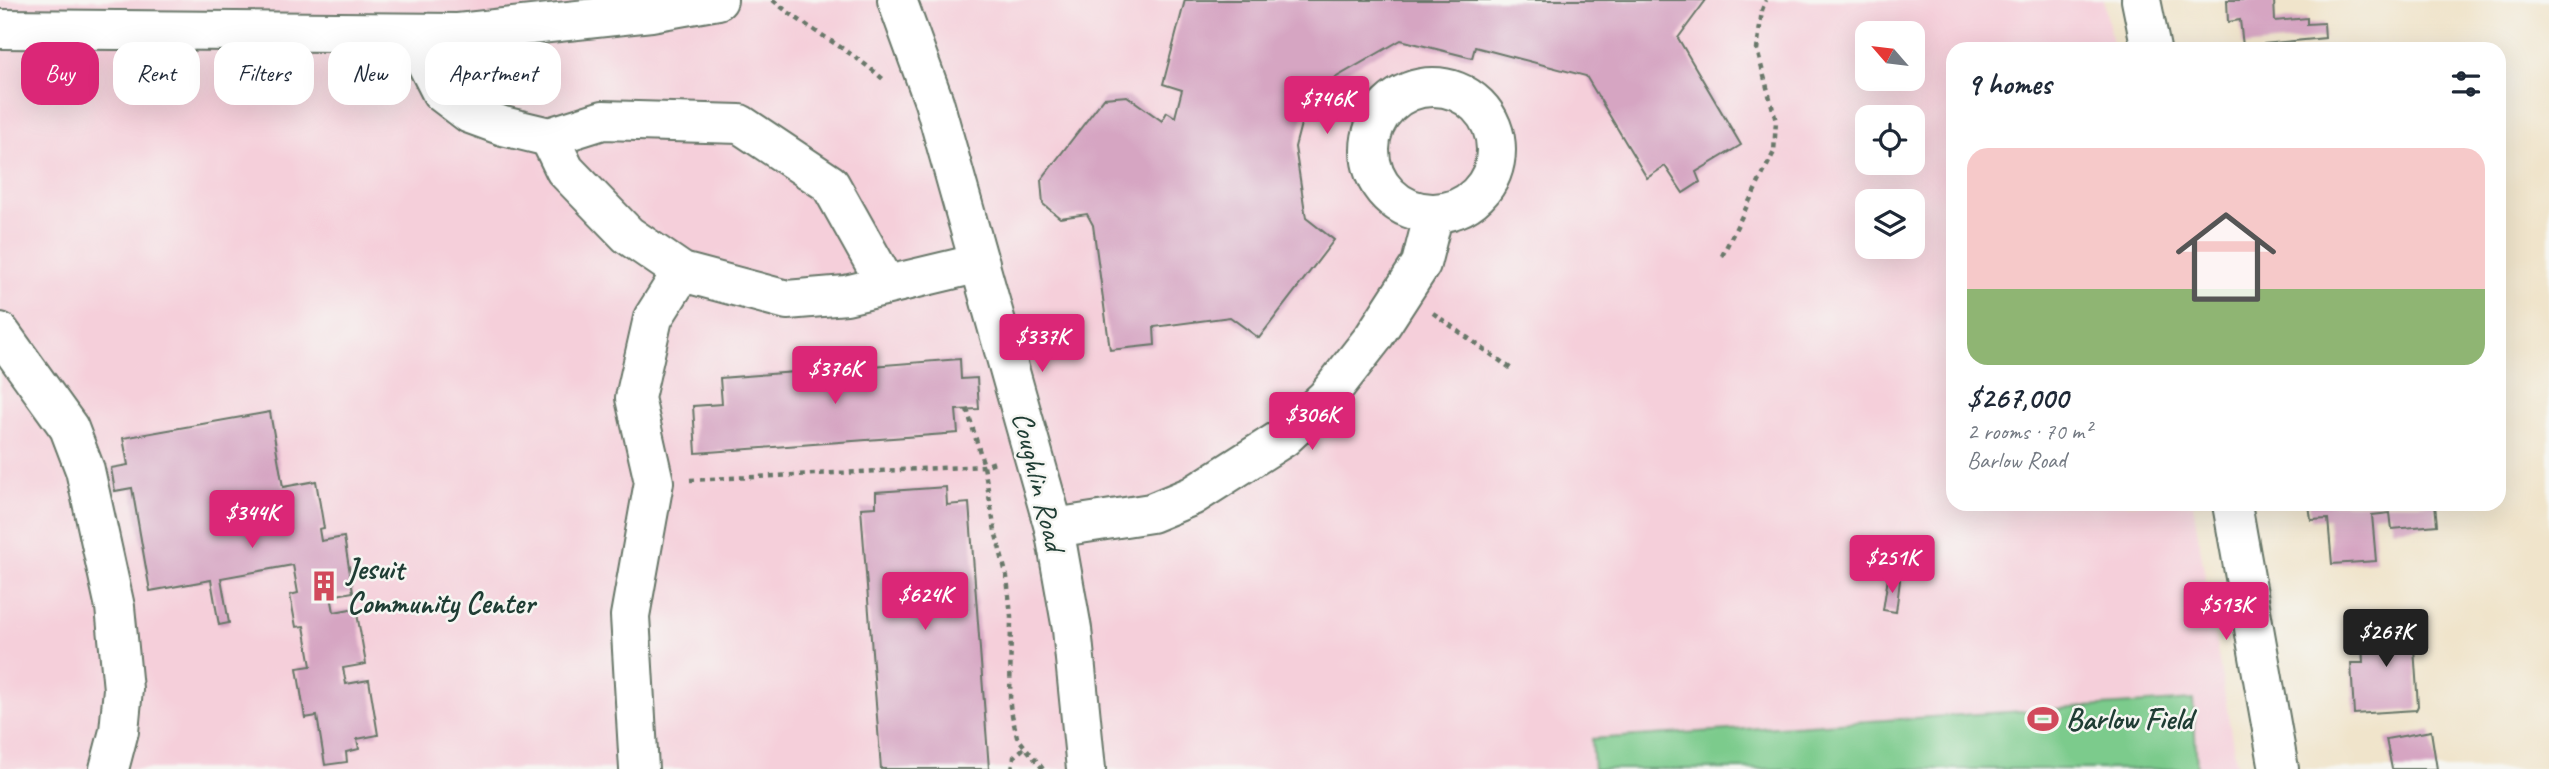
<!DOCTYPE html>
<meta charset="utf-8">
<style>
body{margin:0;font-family:Caveat,sans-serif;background:#f6f6f7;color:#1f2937;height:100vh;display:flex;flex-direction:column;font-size:26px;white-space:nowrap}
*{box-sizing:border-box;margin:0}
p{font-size:23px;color:#747a83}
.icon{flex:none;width:38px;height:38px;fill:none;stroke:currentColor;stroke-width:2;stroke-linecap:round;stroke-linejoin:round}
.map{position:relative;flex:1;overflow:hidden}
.sheet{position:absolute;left:1946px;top:42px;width:560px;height:469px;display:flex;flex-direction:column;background:#fff;border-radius:21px;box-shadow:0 7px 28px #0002}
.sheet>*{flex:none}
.top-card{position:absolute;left:21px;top:42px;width:665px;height:63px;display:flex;gap:14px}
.needle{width:46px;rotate:298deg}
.fabs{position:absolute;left:1855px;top:21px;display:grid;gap:14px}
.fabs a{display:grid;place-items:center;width:70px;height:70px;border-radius:14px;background:#fff;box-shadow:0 7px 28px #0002;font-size:35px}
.price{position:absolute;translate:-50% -60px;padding:0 16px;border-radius:7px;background:#db2777;color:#fff;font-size:23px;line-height:46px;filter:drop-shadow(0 2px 4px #0008)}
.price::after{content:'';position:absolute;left:50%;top:42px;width:21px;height:16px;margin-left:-10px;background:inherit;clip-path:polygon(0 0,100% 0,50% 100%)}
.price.on{background:#222;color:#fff}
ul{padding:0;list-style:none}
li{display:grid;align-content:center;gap:14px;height:371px;padding:0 21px}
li+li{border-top:2px solid #e0e1e3}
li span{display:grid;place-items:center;height:217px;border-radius:21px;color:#555}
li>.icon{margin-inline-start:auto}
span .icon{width:126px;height:126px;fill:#fffc;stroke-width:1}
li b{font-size:30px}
h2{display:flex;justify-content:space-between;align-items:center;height:84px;padding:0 21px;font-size:30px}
.pill{padding:0 24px;border-radius:21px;background:#fff;box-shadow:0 7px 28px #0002;font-size:24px;line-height:63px}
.pill.on{background:#db2777;color:#fff}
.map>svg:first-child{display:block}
.built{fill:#f5cfda;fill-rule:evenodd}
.green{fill:#7bcb8c;stroke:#4d8460;stroke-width:2}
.building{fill:#d6a5c2}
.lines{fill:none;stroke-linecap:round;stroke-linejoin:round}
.minor-casing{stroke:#687769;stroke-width:42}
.path{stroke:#687769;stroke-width:4.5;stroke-dasharray:5 5;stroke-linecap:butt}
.minor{stroke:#fff;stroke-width:38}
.labels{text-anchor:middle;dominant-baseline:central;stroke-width:5;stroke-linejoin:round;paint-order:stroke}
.street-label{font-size:30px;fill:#1f3d34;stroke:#f6f6f2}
.poi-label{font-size:30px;font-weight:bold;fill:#1f3d34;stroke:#f6f6f2;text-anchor:start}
</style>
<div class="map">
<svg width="2549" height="769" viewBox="0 0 2549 769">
<rect width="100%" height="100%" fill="#f6f6f2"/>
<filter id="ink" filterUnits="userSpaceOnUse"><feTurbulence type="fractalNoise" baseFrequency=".0143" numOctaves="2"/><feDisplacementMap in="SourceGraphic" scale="14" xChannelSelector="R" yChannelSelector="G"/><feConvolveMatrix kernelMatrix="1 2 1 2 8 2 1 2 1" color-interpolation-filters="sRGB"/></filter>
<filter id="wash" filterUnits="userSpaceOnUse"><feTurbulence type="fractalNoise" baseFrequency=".00686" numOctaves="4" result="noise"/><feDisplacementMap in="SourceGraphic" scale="28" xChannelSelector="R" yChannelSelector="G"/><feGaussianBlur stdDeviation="1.57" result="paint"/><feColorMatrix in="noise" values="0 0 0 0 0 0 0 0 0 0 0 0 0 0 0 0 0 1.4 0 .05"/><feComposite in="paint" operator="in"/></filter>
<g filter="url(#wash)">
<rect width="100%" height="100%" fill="#f0e4cb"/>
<path class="built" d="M0 0H2104L2113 49H1953V504H2193L2237 769H0ZM1867 33H1913V79H1867ZM1867 117H1913V163H1867ZM1867 201H1913V247H1867Z"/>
<path class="green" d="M2193 700 2197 769H1594L1592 739Z"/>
<g id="blocks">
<g class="building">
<path d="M1185 0H1706L1678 38 1741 145 1696 172 1700 182 1683 193 1665 166 1647 178 1586 76 1475 47 1472 58 1401 40 1309 93 1295 147 1306 218 1334 240 1259 338 1230 317 1154 327 1155 345 1110 350 1093 225 1087 214 1060 218 1043 204 1041 180 1104 98 1127 96 1162 121 1167 112 1175 117 1182 90 1163 84Z"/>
<path d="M2227 0H2274L2275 21 2307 18V24L2324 23 2325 38 2243 46 2240 20 2228 22Z"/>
<path d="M960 359 961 379 977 378 979 409 956 410 958 433 696 453 693 406 722 404 720 378Z"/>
<path d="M270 412 283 487 316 481 324 528 319 529 321 541 344 537 353 592 331 596 334 612 356 608 366 664 343 668 346 684 369 680 378 735 357 739 359 749 346 752 347 762 325 765 317 716 305 718 297 668 311 666 304 626 296 627 290 595 298 593 293 565 221 578 229 623 219 625 211 580 150 591 132 488 115 491 111 468 128 465 123 438Z"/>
<path d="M946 487 947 505 969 503 989 769H881L861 508 876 507V492Z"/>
<path d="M2309 504H2435L2437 525 2392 529 2390 513 2372 515 2376 561 2332 564 2328 519 2311 520Z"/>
<path d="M1888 578 1900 580 1896 612 1883 610Z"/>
<path d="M2412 619 2418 706 2416 710 2354 714 2351 663H2363L2361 623Z"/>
<path d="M2431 731 2437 769H2392L2386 739Z"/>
</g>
</g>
</g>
<g filter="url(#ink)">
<use href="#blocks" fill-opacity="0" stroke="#687769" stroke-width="2"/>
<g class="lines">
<g class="minor-casing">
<g id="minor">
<path d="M897 0 934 102 1054 528 1072 629 1086 769"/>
<path d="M2141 0 2151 49"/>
<path d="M0 29 458 33 651 12 718 0"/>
<path d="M411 33 441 92 470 114 503 126 549 137 603 120 740 124 830 184 886 284"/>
<circle cx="1433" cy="150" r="63"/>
<path d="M549 137 565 170 628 235 682 272 787 300 846 295 980 263"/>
<path d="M0 332 69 428 85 470 115 607 123 689 119 731 109 769"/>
<path d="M2232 504 2279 769"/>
<path d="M1054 528 1151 513 1192 496 1283 438 1326 398 1373 338 1421 264 1434 213"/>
<path d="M639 769 630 616 654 482 635 398 653 318 682 272"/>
</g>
</g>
<g class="path">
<path d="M773 0C808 30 850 49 884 80"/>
<path d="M1722 256 1774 152 1776 121 1757 50 1762 10 1766 0"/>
<path d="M1433 313 1513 370"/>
<path d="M967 409 984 466 995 531 1007 577 1011 616 1010 706 1017 737 1043 769"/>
<path d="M690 480 984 466 998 461"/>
<path d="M1012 769 1014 757 1025 747"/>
</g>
<use href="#minor" class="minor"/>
</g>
</g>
<defs>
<g id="building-bare" transform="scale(2.415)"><path d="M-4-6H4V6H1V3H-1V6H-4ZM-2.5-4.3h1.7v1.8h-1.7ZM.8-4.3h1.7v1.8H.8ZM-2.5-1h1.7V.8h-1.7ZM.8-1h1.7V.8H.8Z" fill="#d1495b" stroke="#f6f6f2" stroke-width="2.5" paint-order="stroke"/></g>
<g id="stadium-bare" transform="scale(2.415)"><path d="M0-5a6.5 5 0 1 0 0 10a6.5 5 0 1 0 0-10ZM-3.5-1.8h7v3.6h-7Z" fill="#d1495b" stroke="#f6f6f2" stroke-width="2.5" paint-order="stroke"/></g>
</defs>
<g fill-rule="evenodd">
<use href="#building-bare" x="324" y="586"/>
<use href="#stadium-bare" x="2043" y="719"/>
</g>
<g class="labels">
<g class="street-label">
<text transform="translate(1039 481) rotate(76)">Coughlin Road</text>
</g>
<g class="poi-label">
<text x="347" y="569">Jesuit<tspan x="347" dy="34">Community Center</tspan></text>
<text x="2066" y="719">Barlow Field</text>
</g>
</g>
</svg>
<div class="fabs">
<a><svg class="needle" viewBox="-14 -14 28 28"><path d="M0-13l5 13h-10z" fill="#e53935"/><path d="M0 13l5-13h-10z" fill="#747a83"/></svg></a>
<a><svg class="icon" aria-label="locate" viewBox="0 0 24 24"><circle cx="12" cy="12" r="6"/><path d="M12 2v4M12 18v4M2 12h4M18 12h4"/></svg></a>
<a><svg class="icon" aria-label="layers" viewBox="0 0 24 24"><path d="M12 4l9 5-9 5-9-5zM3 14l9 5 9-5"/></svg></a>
</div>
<b class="price" style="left:1327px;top:136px">$746K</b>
<b class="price" style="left:1042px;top:374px">$337K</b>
<b class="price" style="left:835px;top:406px">$376K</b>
<b class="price" style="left:1312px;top:452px">$306K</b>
<b class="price" style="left:252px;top:550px">$344K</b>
<b class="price" style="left:1892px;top:595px">$251K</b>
<b class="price" style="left:925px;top:632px">$624K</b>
<b class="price" style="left:2226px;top:642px">$513K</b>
<b class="price on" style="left:2386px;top:669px">$267K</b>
<div class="top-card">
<a class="pill on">Buy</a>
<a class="pill">Rent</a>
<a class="pill">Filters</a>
<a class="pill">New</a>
<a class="pill">Apartment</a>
</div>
<section class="sheet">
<h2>9 homes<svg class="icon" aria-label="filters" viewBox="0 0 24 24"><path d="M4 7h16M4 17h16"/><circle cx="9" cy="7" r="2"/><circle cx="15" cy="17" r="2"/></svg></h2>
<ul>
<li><span style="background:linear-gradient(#f6c9c9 65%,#8fb573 0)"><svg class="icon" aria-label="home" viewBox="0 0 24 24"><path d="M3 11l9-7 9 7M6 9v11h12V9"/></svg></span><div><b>$267,000</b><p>2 rooms · 70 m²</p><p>Barlow Road</p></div></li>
</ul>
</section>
</div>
